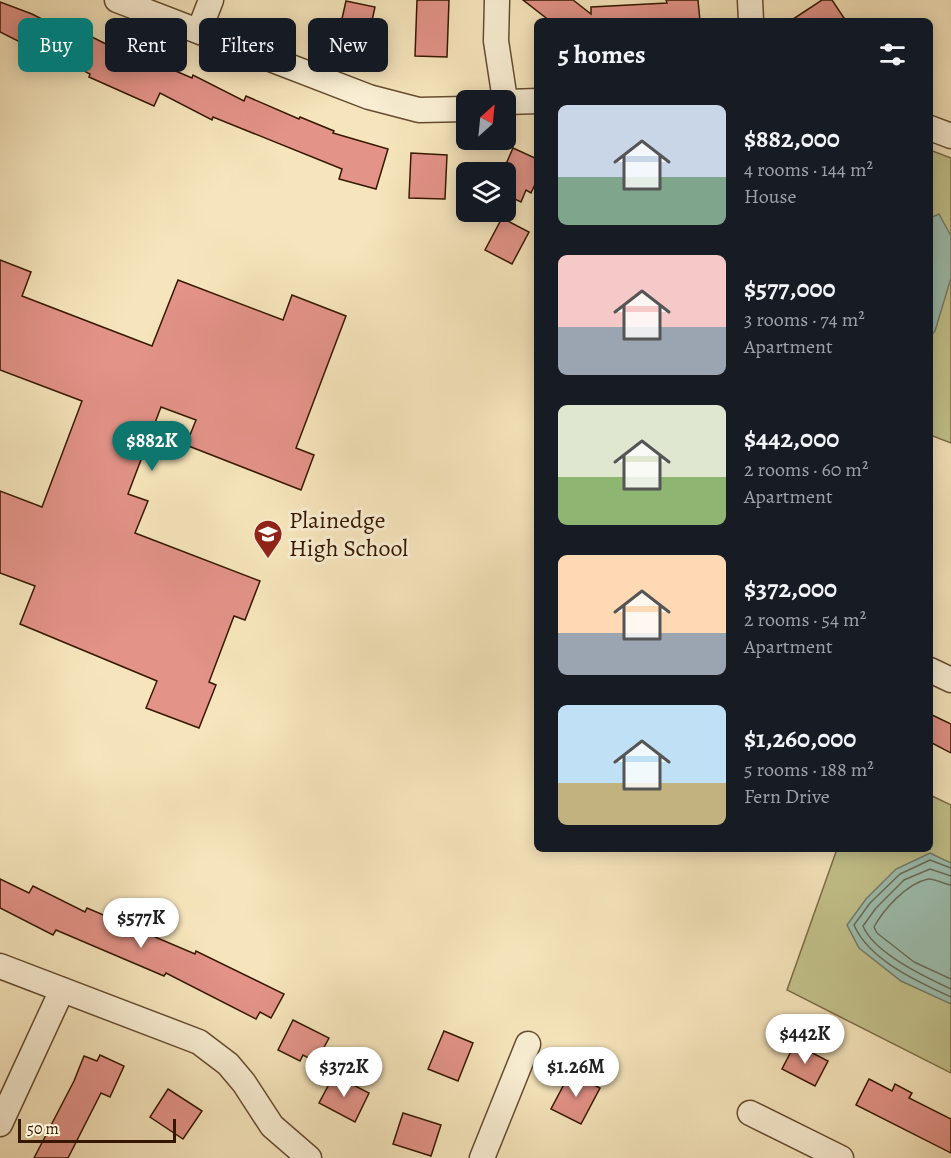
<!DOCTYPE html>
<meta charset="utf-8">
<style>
body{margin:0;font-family:Alegreya,serif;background:#242831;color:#f1f3f6;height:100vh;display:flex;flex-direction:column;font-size:22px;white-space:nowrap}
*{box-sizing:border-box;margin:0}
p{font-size:20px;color:#9ea1a6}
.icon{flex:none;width:33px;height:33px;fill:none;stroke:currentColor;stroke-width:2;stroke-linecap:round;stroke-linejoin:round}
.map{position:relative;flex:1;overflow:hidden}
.side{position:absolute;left:534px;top:18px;width:399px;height:834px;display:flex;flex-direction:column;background:#171b24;border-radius:9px;box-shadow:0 3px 15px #0003}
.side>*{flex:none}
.hud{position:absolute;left:18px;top:18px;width:426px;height:54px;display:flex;gap:12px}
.needle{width:39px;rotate:27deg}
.tools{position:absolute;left:456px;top:90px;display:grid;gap:12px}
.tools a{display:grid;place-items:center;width:60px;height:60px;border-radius:9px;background:#171b24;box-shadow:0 3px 15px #0003;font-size:30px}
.scale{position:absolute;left:18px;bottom:15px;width:158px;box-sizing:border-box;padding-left:6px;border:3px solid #361800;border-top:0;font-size:16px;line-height:21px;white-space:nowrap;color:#361800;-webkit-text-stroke:4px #f9eed3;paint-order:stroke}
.price{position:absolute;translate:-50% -51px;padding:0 14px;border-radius:21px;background:#fff;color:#222;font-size:20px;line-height:39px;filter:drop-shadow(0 2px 3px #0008)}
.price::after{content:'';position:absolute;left:50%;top:36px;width:18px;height:14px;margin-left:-9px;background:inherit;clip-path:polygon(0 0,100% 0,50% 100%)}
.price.selected{background:#0f766e;color:#fff}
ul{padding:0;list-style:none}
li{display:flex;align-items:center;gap:18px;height:150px;padding:0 24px}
li span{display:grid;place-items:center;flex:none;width:168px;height:120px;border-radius:9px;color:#555}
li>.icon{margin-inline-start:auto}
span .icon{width:72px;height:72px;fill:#fffc;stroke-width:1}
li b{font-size:26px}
h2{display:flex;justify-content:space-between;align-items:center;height:72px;padding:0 24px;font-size:26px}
.tag{padding:0 21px;border-radius:9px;background:#171b24;box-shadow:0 3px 15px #0003;font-size:21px;line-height:54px}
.tag.selected{background:#0f766e;color:#fff}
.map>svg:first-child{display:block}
.green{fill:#c3c28c;stroke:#7c6d46;stroke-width:1.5}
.water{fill:#9dbfb0;stroke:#747c6a;stroke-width:1.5}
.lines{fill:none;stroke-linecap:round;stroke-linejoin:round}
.shore{stroke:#6a6c58;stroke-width:1.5}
.building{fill:#e39388;stroke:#361800;stroke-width:1.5}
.minor-casing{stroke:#664b2f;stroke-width:27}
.minor{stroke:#f9eed3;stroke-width:24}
.labels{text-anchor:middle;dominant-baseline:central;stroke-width:6;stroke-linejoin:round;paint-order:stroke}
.poi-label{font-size:24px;fill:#361800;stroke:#f9eed3;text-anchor:start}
</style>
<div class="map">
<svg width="951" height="1158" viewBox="0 0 951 1158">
<rect width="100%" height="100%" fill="#f6e5bc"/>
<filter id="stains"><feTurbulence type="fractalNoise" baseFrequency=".00333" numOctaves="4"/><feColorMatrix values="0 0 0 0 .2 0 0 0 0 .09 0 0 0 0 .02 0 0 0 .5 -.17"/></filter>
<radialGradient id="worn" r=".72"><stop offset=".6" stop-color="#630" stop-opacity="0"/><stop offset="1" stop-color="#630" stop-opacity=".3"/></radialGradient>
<g class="green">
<path d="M930 150 951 158V443L930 435Z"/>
<path d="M930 795 951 805V1073L787 990 837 849H930Z"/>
</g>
<g class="water">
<path d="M939 214 951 236V278L935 331 930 337V218Z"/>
<path d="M930 853 951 863V1004L901 981 859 948 847 925 866 899 896 869Z"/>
</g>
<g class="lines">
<g class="shore">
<path d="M951 868 930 860 900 874 870 903 854 925C869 960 918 982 951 997"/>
<path d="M951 876 930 869 904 880 876 908 863 926C874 953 925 977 951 989"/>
<path d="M951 885C943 884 934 878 928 879 906 884 884 909 874 927L877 933 914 962 951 979"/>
</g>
</g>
<g class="building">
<path d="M417 0H449L447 57 415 56Z"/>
<path d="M523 0H573L591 14V7L667 3 666 0H698L700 21H550Z"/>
<path d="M822 0H832L846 21H790Z"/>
<path d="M346 1 375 7 368 39 339 32Z"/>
<path d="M0 2 32 14 83 40 86 34 136 59 138 55 192 78 193 75 244 101 246 96 299 119 300 117 334 131 333 133 388 149 376 189 339 179 342 169 213 117 212 120 160 93 154 106 89 77 90 74 52 54 50 57 0 32Z"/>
<path d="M513 148 537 159V180L531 193 526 190 521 202 506 195V164Z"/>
<path d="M411 153 447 155 445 199 409 198Z"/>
<path d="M502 218 529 232 512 264 485 250Z"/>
<path d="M0 260 31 272 22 296 152 346 178 280 283 320 292 295 346 316 296 448 314 455 301 490 186 445 196 420 161 407 128 494 148 501 135 533 260 581 245 620 234 616 209 682 216 685 199 728 146 708 157 681 20 624 35 586 0 573V491L42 507 82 401 0 370Z"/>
<path d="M930 714 951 724V753L930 742Z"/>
<path d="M0 879 29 893 33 886 85 912 87 908 195 954 196 951 284 994 271 1018 260 1012 256 1019 166 973 164 976 56 930 53 935 0 908Z"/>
<path d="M293 1020 329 1038 316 1062 303 1055 300 1061 278 1050Z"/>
<path d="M444 1031 473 1043 458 1081 428 1069Z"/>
<path d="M795 1044 828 1061 815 1086 782 1069Z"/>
<path d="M100 1055 124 1066 110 1097 101 1093 68 1158H34L74 1081 84 1056 97 1061Z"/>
<path d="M570 1073 600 1088 581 1124 551 1109Z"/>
<path d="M334 1075 369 1093 355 1122 319 1103Z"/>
<path d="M869 1079 892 1091 895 1084 912 1093 909 1098 951 1119V1153L856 1105Z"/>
<path d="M168 1089 202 1111 183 1139 150 1117Z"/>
<path d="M403 1113 441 1125 431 1156 393 1144Z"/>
</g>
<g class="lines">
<g class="minor-casing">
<g id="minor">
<path d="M117 0 369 97 419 110 466 109"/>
<path d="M497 0 496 41 505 100"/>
<path d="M750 0 751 21"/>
<path d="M199 31 211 0"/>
<path d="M506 102 537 101"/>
<path d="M930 128 951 136"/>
<path d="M930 670 951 680"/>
<path d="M0 966 199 1042 228 1064 244 1083 272 1126 309 1158"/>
<path d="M750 1113 841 1158"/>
<path d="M0 1124 62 990"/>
<path d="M482 1158 528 1044"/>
</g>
</g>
<use href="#minor" class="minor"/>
</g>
<defs>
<g id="school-pin" transform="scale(1.5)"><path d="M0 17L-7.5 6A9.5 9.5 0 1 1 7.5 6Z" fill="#8f2418" stroke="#f9eed3"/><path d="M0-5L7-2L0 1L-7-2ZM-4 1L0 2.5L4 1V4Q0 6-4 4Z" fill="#fff"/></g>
</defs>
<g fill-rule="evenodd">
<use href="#school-pin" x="268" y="534"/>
</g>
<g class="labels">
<g class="poi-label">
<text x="289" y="520">Plainedge<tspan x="289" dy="28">High School</tspan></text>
</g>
</g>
<rect width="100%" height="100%" filter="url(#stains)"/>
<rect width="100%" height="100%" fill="url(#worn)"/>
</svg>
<div class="tools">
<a><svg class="needle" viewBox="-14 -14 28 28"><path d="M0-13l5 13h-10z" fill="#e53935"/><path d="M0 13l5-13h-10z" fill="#9ea1a6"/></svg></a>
<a><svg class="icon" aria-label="layers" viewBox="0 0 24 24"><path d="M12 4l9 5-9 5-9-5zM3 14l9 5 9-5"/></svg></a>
</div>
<div class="scale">50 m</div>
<b class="price selected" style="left:152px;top:472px">$882K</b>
<b class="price" style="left:141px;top:949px">$577K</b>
<b class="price" style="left:805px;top:1065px">$442K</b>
<b class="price" style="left:344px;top:1098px">$372K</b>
<b class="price" style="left:576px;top:1098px">$1.26M</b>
<div class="hud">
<a class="tag selected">Buy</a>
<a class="tag">Rent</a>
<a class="tag">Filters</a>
<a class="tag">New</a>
</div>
<section class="side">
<h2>5 homes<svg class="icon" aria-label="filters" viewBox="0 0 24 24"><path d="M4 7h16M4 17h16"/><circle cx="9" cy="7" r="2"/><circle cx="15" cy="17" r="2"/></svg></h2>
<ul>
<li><span style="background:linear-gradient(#c9d6e8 60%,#7fa58c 0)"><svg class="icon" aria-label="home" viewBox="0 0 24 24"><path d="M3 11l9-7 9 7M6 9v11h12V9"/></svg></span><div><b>$882,000</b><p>4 rooms · 144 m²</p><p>House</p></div></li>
<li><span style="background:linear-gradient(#f6c9c9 60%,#9aa5b1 0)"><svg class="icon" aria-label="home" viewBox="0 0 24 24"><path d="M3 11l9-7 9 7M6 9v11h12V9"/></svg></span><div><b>$577,000</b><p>3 rooms · 74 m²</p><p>Apartment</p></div></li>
<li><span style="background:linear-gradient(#dfe7d0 60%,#8fb573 0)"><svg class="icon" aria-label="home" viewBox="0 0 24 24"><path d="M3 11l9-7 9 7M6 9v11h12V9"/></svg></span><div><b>$442,000</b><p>2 rooms · 60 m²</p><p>Apartment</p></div></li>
<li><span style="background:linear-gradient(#ffd9b3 65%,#9aa5b1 0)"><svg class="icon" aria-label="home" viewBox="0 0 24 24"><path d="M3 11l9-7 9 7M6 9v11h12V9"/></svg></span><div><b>$372,000</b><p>2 rooms · 54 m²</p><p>Apartment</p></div></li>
<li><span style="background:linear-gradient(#bfe0f5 65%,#c2b280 0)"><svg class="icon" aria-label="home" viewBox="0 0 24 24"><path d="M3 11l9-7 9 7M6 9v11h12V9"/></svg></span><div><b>$1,260,000</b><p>5 rooms · 188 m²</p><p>Fern Drive</p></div></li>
</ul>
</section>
</div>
